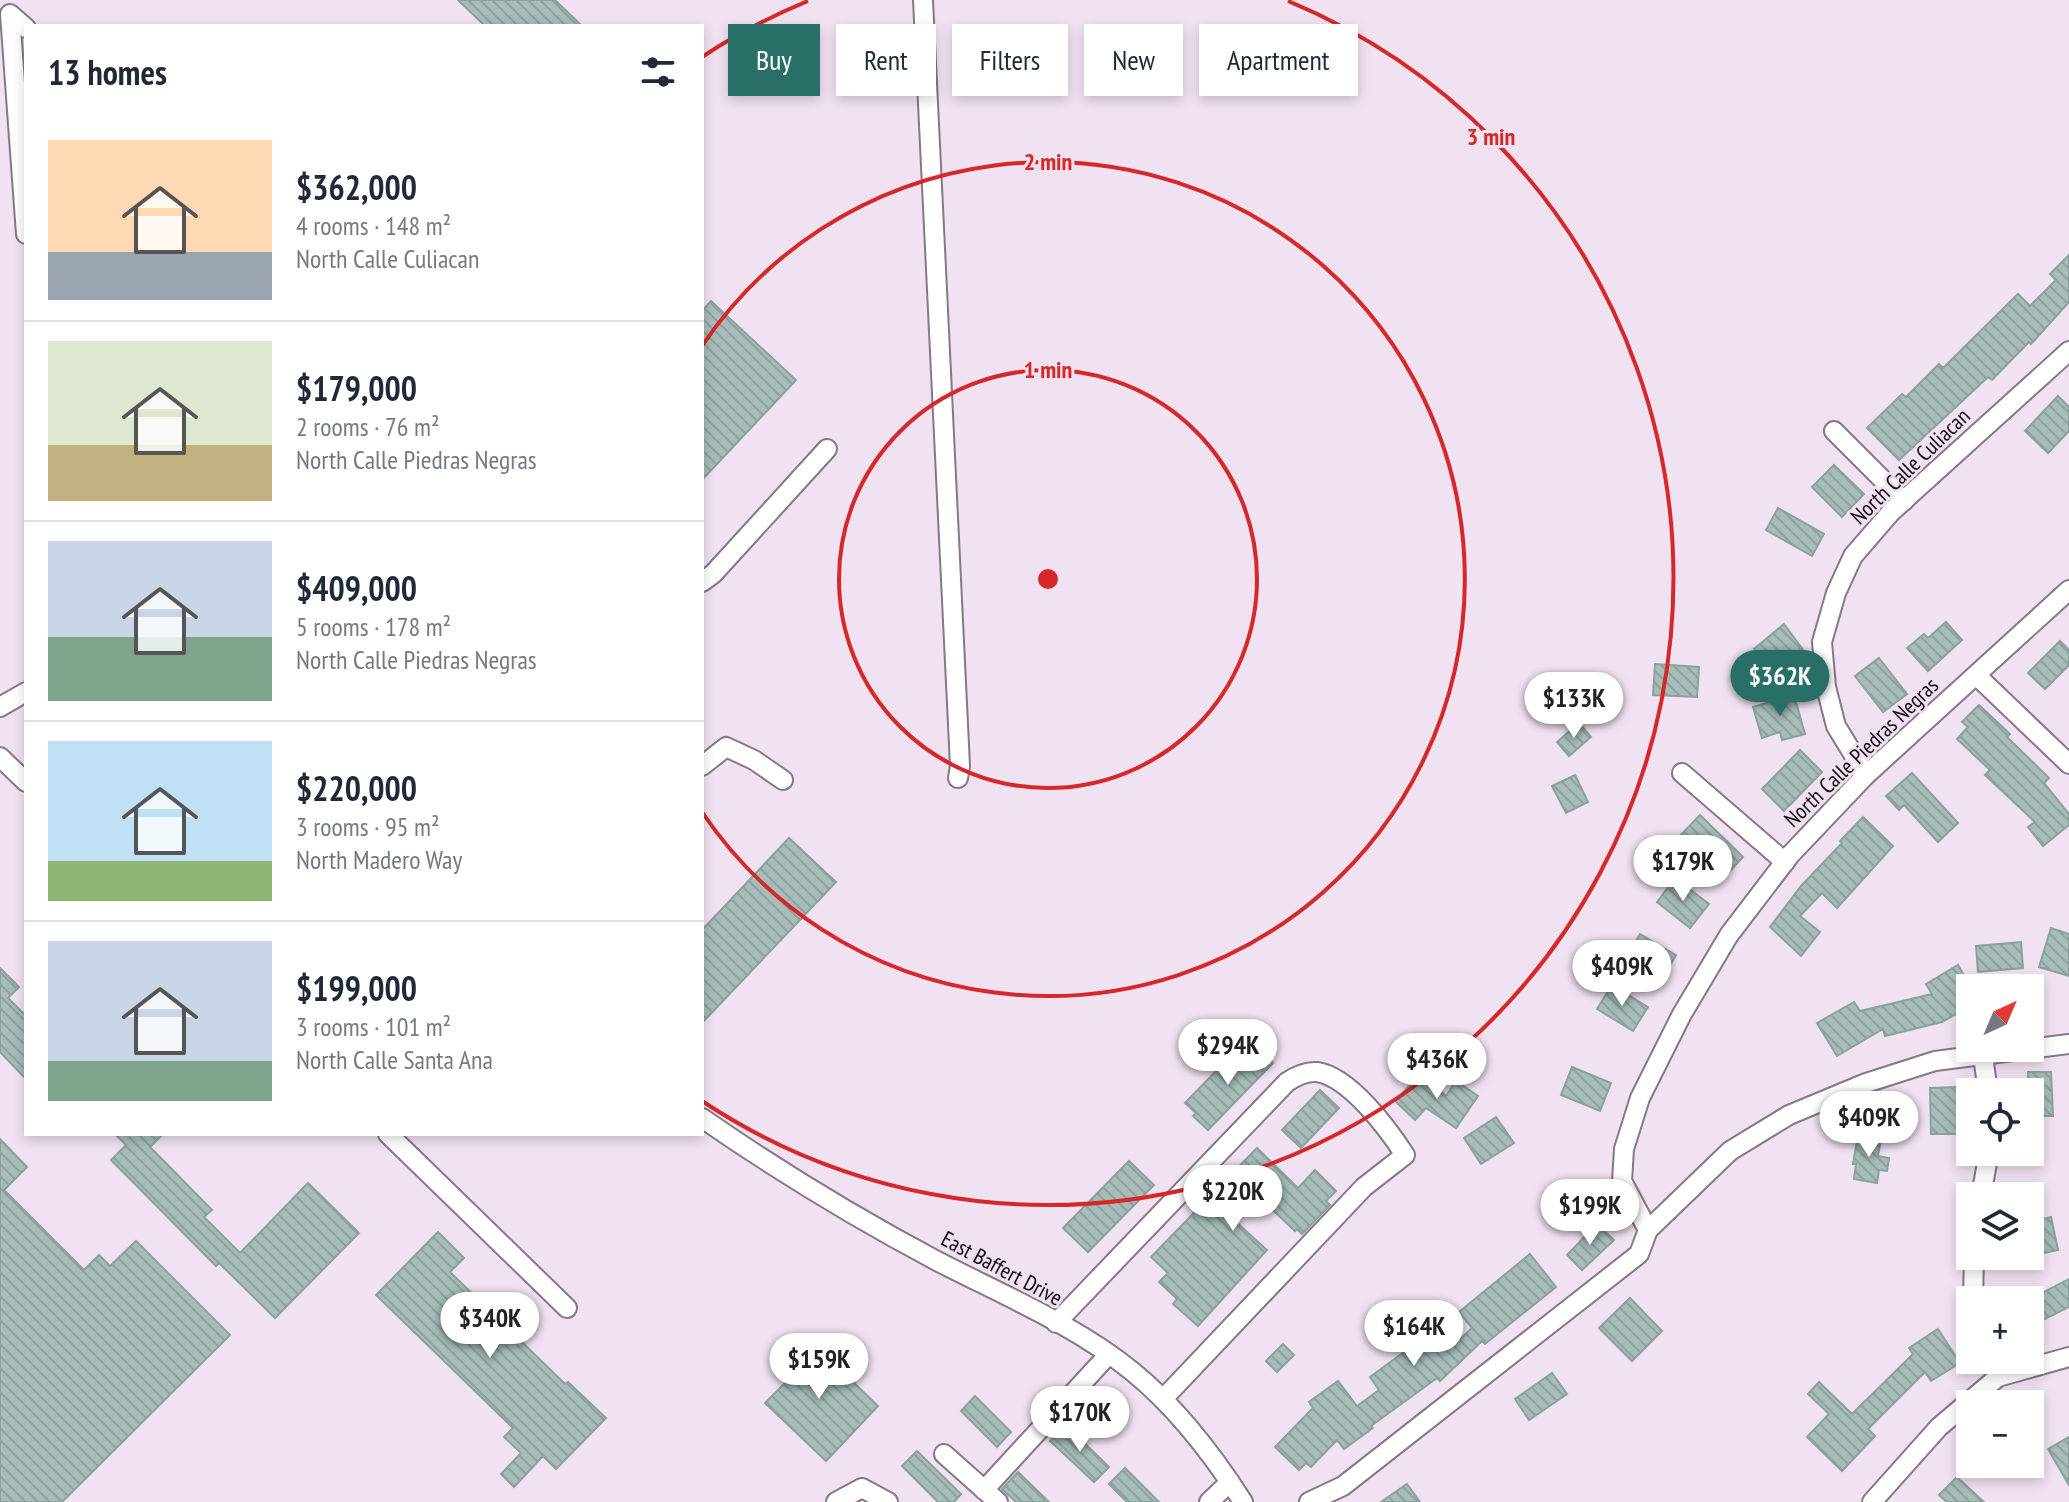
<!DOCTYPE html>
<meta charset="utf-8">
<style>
body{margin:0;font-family:"PT Sans Narrow",sans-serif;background:#f6f6f7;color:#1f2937;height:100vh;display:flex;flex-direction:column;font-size:30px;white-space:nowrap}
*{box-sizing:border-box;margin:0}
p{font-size:26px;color:#747a83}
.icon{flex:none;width:44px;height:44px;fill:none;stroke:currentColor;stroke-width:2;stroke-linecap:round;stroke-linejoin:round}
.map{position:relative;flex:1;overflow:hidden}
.panel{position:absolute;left:24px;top:24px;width:680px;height:1112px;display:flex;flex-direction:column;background:#fff;border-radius:0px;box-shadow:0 4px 12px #0003}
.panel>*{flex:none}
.hud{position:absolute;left:728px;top:24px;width:760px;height:72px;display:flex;gap:16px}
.needle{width:52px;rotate:44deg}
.fabs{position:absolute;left:1956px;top:974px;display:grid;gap:16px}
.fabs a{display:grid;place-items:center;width:88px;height:88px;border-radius:0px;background:#fff;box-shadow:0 4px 12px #0003;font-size:40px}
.price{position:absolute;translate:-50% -68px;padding:0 18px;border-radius:28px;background:#fff;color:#222;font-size:26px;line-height:52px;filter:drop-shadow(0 2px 4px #0008)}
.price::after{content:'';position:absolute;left:50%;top:48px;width:24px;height:18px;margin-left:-12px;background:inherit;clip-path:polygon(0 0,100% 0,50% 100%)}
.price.active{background:#287067;color:#fff}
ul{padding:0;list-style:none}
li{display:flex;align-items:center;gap:24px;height:200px;padding:0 24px}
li+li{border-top:2px solid #e0e1e3}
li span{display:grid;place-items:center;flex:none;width:224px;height:160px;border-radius:0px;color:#555}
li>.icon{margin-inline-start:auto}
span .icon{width:96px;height:96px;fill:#fffc;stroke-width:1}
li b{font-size:34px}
h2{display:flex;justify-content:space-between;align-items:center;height:96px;padding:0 24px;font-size:34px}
.tag{padding:0 28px;border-radius:0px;background:#fff;box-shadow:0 4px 12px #0003;font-size:28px;line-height:72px}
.tag.active{background:#287067;color:#fff}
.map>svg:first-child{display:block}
.building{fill:url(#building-back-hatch);stroke:#8aa19d;stroke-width:2}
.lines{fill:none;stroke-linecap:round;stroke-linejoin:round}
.minor-casing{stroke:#867886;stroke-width:22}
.minor{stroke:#fff;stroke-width:18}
.ring{fill:none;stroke:#d62828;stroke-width:4}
.labels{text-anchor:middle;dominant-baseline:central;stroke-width:6;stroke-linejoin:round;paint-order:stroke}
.street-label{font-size:22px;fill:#110c11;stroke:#f1e2f1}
.centre{fill:#d62828;stroke:#f1e2f1;stroke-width:4}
.ring-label{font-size:24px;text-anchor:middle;font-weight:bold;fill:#d62828;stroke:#f1e2f1;stroke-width:6;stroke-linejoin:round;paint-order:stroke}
</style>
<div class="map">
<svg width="2069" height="1502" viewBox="0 0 2069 1502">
<defs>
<pattern id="building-back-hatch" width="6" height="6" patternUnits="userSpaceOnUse" patternTransform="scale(2)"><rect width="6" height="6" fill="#a6bdb9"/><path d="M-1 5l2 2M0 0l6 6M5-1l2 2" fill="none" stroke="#8ea19e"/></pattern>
</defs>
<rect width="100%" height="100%" fill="#f1e2f1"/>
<g class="building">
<path d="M458 0H555L582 26H485Z"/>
<path d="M2069 255V302L2031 344 2029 342 1992 380 1988 377 1899 460 1867 428 1902 394 1906 397 1939 364 1943 368 2018 294 2030 306 2056 280 2050 274Z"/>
<path d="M711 301 796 380 702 480V311Z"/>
<path d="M2058 396 2069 407V431L2048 453 2025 431Z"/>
<path d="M1834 465 1864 494 1842 517 1812 487Z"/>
<path d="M1778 508 1824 534 1812 556 1766 530Z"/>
<path d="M1946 622 1962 640 1928 671 1907 648 1924 634 1928 638Z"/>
<path d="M1784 624 1804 651 1788 664 1782 657 1768 667 1754 649Z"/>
<path d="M2060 641 2069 650V665L2045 689 2028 673Z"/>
<path d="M1879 658 1907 694 1883 712 1855 676Z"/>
<path d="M1655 664 1699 667 1697 697 1653 695Z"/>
<path d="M1794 695 1805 734 1782 740 1780 732 1762 738 1753 707Z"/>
<path d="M1979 705 2010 734 2007 737 2049 778 2044 783 2069 814V825L2043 846 2028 827 2035 822 1985 775 1990 770 1957 739 1968 727 1962 722Z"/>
<path d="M1579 723 1591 737 1569 756 1557 742Z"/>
<path d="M1800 750 1822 772 1784 811 1762 789Z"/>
<path d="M1912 773 1958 823 1938 842 1904 805 1899 810 1886 796Z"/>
<path d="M1575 775 1588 802 1566 813 1552 786Z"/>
<path d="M1700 815 1743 857 1721 880 1677 839Z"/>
<path d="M1863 817 1893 846 1837 908 1822 893 1800 916 1820 932 1801 956 1770 927 1801 886 1842 843 1840 841Z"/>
<path d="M789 838 836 882 702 1023V930Z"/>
<path d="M1675 878 1709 904 1690 928 1657 902Z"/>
<path d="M2051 928 2069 934V976L2039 967Z"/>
<path d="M1640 934 1676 955 1661 981 1625 960Z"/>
<path d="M2021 942 2023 968 1978 972 1976 946Z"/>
<path d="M1958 965 1970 986V1006L1942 1022 1885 1036 1883 1029 1837 1056 1817 1023 1854 1002 1860 1011 1932 994 1926 984Z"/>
<path d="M0 968 19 987 8 998 26 1016V1079L0 1052Z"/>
<path d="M1612 985 1648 1007 1633 1031 1597 1009Z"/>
<path d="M1253 1043 1273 1063 1208 1130 1193 1116 1196 1113 1185 1103 1218 1069 1223 1074Z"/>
<path d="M1572 1067 1611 1083 1600 1111 1561 1095Z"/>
<path d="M2028 1072H2051L2053 1116H2030Z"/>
<path d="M1421 1073 1446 1096 1456 1081 1478 1096 1456 1128 1426 1108 1415 1120 1395 1101Z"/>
<path d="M1959 1087 1960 1134H1931L1930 1088Z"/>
<path d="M1320 1090 1339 1108 1301 1148 1282 1130Z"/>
<path d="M1496 1117 1514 1143 1481 1164 1464 1138Z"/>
<path d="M115 1134H163L150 1147 212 1210 204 1217 240 1253 308 1183 359 1233 275 1318 219 1263 216 1266 111 1160 126 1145Z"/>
<path d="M1858 1134 1881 1138 1878 1156 1889 1158 1887 1171 1879 1170 1877 1183 1854 1179 1856 1164H1853Z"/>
<path d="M0 1139 27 1167 4 1190 84 1270 99 1255 110 1266 136 1241 230 1335 62 1502H0Z"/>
<path d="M1257 1148 1298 1188 1315 1170 1336 1191 1326 1201 1330 1205 1302 1234 1297 1229 1295 1231 1258 1196 1235 1221 1267 1250 1198 1326 1173 1304 1177 1299 1159 1282 1168 1273 1151 1257Z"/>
<path d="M1129 1161 1154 1185 1088 1252 1063 1228Z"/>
<path d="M2051 1217 2058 1250 2030 1256V1222Z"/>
<path d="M1597 1224 1614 1240 1582 1270 1567 1255Z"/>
<path d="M438 1232 464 1258 450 1272 565 1384 568 1382 606 1418 556 1469 543 1456 514 1487 501 1474 521 1453 504 1437 513 1428 376 1295Z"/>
<path d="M1530 1254 1556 1287 1485 1344 1482 1341 1440 1381 1437 1378 1371 1426 1373 1428 1344 1449 1337 1440 1311 1467 1306 1463 1299 1470 1275 1447 1313 1408 1309 1402 1338 1381 1357 1406 1379 1390 1370 1377 1404 1352 1406 1354 1435 1326 1454 1345 1472 1328 1459 1312Z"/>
<path d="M2069 1279V1307L2043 1320 2032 1298Z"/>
<path d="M1630 1298 1662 1331 1632 1361 1599 1328Z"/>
<path d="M1938 1329 1960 1363 1931 1381 1925 1372 1868 1429 1875 1436 1842 1471 1807 1437 1829 1414 1808 1394 1819 1382 1852 1414 1913 1354 1909 1348Z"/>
<path d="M1283 1344 1294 1355 1277 1372 1266 1361Z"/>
<path d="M796 1345 809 1358 818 1348 878 1406 826 1461 765 1403 786 1382 773 1369Z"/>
<path d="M1552 1373 1567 1394 1529 1420 1515 1399Z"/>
<path d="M975 1396 1011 1432 997 1447 961 1411Z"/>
<path d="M1066 1425 1109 1467 1094 1482 1050 1441Z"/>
<path d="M2069 1437V1485L2048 1449Z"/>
<path d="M917 1451 961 1494 954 1502H938L902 1466Z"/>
<path d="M1125 1468 1159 1502H1127L1109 1484Z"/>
<path d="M1018 1472 1049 1502H1016L1002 1489Z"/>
<path d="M1957 1477 1984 1502H1947L1939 1495Z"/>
<path d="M1407 1484 1420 1502H1381Z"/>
</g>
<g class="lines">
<g class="minor-casing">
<g id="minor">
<path d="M923 0 960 766 958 778"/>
<path d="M26 28 10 14 26 234"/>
<path d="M1834 431 1904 501"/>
<path d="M702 582 713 574 827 449"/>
<path d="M1976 675 2069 764"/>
<path d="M0 707 26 692"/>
<path d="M0 757 26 782"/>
<path d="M702 766 726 747 754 760 783 780"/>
<path d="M1682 773 1785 862"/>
<path d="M1866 775 1836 726 1826 687 1822 642 1836 593 1853 556 1891 512 2069 351"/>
<path d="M1983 1056 1988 1092"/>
<path d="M702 1118C777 1170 856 1218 937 1261 1001 1294 1077 1326 1133 1372 1176 1407 1213 1455 1243 1502"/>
<path d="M388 1134 567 1308"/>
<path d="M1981 1196 1989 1152"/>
<path d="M1648 1230 1622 1181 1624 1149 1640 1098 1682 1014 1729 935 1790 855 1866 775 2069 590"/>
<path d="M1973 1300 1974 1256"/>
<path d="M1056 1323 1287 1082C1296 1076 1306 1071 1317 1072 1350 1077 1388 1129 1405 1155L1364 1187 1163 1399"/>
<path d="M944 1454 998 1502"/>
<path d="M984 1490 1109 1354"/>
<path d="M836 1502 862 1488 888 1502"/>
<path d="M1209 1502 1230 1482"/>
<path d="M1309 1502 1343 1486 1639 1254 1648 1230 1730 1151 1789 1115 1866 1083 1935 1061 2069 1044"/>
<path d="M1872 1502 1939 1427 1998 1377 2069 1357"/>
</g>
</g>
<use href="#minor" class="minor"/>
</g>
<g class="ring">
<circle cx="1048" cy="579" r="209"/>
<path d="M702 346A417 417 0 1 1 702 812"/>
<path d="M702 57A626 626 0 0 1 808 1M1288 1A626 626 0 1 1 702 1101"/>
</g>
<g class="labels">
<g class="street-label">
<text transform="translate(1910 466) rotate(-44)">North Calle Culiacan</text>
<text transform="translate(1861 752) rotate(-44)">North Calle Piedras Negras</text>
<text transform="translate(1002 1268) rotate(28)">East Baffert Drive</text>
</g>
</g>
<circle cx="1048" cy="579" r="12" class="centre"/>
<g class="ring-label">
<text x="1491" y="145">3 min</text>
<text x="1048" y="170">2 min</text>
<text x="1048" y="378">1 min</text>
</g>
</svg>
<div class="fabs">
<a><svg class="needle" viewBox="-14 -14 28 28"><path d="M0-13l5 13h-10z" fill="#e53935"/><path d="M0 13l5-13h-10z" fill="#747a83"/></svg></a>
<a><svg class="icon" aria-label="locate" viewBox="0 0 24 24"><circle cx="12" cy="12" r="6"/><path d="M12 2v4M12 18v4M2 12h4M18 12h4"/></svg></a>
<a><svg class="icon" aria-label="layers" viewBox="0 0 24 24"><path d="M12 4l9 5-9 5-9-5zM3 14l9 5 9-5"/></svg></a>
<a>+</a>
<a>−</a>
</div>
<b class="price active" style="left:1780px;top:718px">$362K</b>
<b class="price" style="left:1574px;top:740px">$133K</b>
<b class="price" style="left:1683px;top:903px">$179K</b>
<b class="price" style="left:1622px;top:1008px">$409K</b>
<b class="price" style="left:1228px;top:1087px">$294K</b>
<b class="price" style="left:1437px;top:1101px">$436K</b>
<b class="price" style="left:1869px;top:1159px">$409K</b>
<b class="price" style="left:1233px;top:1233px">$220K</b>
<b class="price" style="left:1590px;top:1247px">$199K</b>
<b class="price" style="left:490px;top:1360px">$340K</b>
<b class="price" style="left:1414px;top:1368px">$164K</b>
<b class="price" style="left:819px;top:1401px">$159K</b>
<b class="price" style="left:1080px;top:1454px">$170K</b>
<div class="hud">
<a class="tag active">Buy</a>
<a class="tag">Rent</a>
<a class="tag">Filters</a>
<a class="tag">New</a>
<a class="tag">Apartment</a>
</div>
<section class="panel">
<h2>13 homes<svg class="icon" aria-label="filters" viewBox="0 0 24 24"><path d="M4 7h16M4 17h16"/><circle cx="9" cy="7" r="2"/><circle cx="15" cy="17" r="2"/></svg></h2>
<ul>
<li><span style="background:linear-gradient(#ffd9b3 70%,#9aa5b1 0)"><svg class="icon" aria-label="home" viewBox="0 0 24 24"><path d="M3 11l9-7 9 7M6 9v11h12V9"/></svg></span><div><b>$362,000</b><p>4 rooms · 148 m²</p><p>North Calle Culiacan</p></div></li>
<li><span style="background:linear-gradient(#dfe7d0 65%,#c2b280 0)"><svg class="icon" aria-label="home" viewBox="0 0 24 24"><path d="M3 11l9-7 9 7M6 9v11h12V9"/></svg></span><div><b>$179,000</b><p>2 rooms · 76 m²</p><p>North Calle Piedras Negras</p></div></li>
<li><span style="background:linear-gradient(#c9d6e8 60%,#7fa58c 0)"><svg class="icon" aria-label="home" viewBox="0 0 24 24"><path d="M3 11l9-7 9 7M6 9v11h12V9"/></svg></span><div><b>$409,000</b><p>5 rooms · 178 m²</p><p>North Calle Piedras Negras</p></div></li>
<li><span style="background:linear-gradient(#bfe0f5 75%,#8fb573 0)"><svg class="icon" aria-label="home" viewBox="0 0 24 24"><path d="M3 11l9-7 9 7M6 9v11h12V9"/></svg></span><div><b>$220,000</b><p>3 rooms · 95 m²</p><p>North Madero Way</p></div></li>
<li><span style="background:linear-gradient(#c9d6e8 75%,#7fa58c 0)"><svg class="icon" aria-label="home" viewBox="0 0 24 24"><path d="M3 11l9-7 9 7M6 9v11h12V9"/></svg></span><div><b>$199,000</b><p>3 rooms · 101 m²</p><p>North Calle Santa Ana</p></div></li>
</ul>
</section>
</div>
